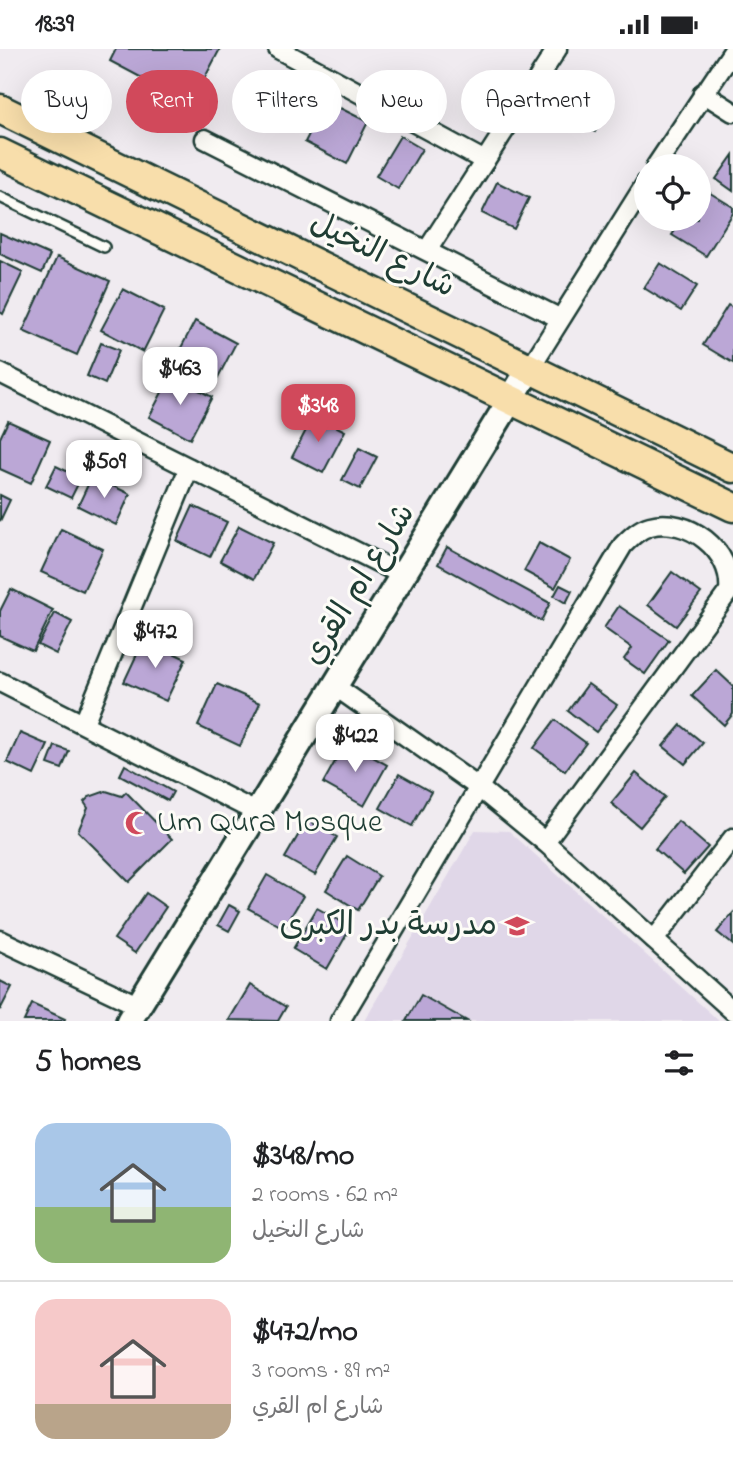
<!DOCTYPE html>
<meta charset="utf-8">
<style>
body{margin:0;font-family:"Indie Flower","Playpen Sans Arabic",sans-serif;background:#f2f2f2;color:#202124;height:100vh;display:flex;flex-direction:column;font-size:26px;white-space:nowrap}
*{box-sizing:border-box;margin:0}
p{font-size:23px;color:#757577}
.icon{flex:none;width:38px;height:38px;fill:none;stroke:currentColor;stroke-width:2;stroke-linecap:round;stroke-linejoin:round}
.map{position:relative;height:972px;overflow:hidden}
.details{display:flex;flex-direction:column;background:#fff;flex:1}
.details>*{flex:none}
.hud{position:absolute;left:21px;top:21px;width:691px;height:63px;display:flex;gap:14px}
.fabs{position:absolute;left:634px;top:105px;display:grid;gap:14px}
.fabs a{display:grid;place-items:center;width:77px;height:77px;border-radius:50%;background:#fff;box-shadow:0 7px 28px #0002;font-size:35px}
.price{position:absolute;translate:-50% -60px;padding:0 16px;border-radius:14px;background:#fff;color:#222;font-size:23px;line-height:46px;filter:drop-shadow(0 2px 4px #0008)}
.price::after{content:'';position:absolute;left:50%;top:42px;width:21px;height:16px;margin-left:-10px;background:inherit;clip-path:polygon(0 0,100% 0,50% 100%)}
.price.current{background:#d1495b;color:#fff}
ul{padding:0;list-style:none}
li{display:flex;align-items:center;gap:21px;height:175px;padding:0 35px}
li+li{border-top:2px solid #e0e0e0}
li span{display:grid;place-items:center;flex:none;width:196px;height:140px;border-radius:21px;color:#555}
li>.icon{margin-inline-start:auto}
span .icon{width:84px;height:84px;fill:#fffc;stroke-width:1}
li b{font-size:30px}
h2{display:flex;justify-content:space-between;align-items:center;height:84px;padding:0 35px;font-size:30px}
.pill{padding:0 24px;border-radius:32px;background:#fff;box-shadow:0 7px 28px #0002;font-size:24px;line-height:63px}
.pill.current{background:#d1495b;color:#fff}
.status{display:flex;justify-content:space-between;align-items:center;height:49px;padding:0 35px;background:#fff;direction:ltr}
.status svg{height:19px;fill:currentColor}
.map>svg:first-child{display:block}
.built{fill:#e0d7e8}
.building{fill:#bba7d6;stroke:#1f3d34;stroke-width:2}
.lines{fill:none;stroke-linecap:round;stroke-linejoin:round}
.lane-casing{stroke:#1f3d34;stroke-width:14}
.street-casing{stroke:#1f3d34;stroke-width:23}
.secondary-casing{stroke:#1f3d34;stroke-width:30}
.primary-casing{stroke:#1f3d34;stroke-width:33}
.lane{stroke:#fdfcf7;stroke-width:9}
.street{stroke:#fdfcf7;stroke-width:18}
.secondary{stroke:#fdfcf7;stroke-width:24}
.primary{stroke:#f8deab;stroke-width:28}
.labels{text-anchor:middle;dominant-baseline:central;stroke-width:6;stroke-linejoin:round;paint-order:stroke}
.street-label{font-size:32px;fill:#1f3d34;stroke:#fdfcf7}
.poi-label{font-size:32px;fill:#1f3d34;stroke:#fdfcf7;text-anchor:start}
</style>
<div class="status"><b>18:39</b><svg viewBox="0 0 49 12"><path d="M0 12V9h3v3zM5 12V6h3v6zM10 12V3h3v9zM15 12V0h3v12zM26 1h20v11H26zM47 4h2v5h-2z"/></svg></div>
<div class="map">
<svg width="733" height="972" viewBox="0 0 733 972">
<rect width="100%" height="100%" fill="#f0ebf0"/>
<filter id="ink" filterUnits="userSpaceOnUse"><feTurbulence type="fractalNoise" baseFrequency=".0143" numOctaves="2"/><feDisplacementMap in="SourceGraphic" scale="14" xChannelSelector="R" yChannelSelector="G"/><feConvolveMatrix kernelMatrix="1 2 1 2 8 2 1 2 1" color-interpolation-filters="sRGB"/></filter>
<g filter="url(#ink)">
<path class="built" d="M475 781 509 782 719 972H364Z"/>
<g class="building">
<path d="M116 0H220L191 55 110 12Z"/>
<path d="M576 27 613 45 595 83 557 65Z"/>
<path d="M326 52 368 73 347 115 305 93Z"/>
<path d="M400 87 422 100 398 140 376 127Z"/>
<path d="M733 106V142L716 130Z"/>
<path d="M497 133 529 149 514 180 482 164Z"/>
<path d="M702 139 733 158V164L706 207 672 186 683 170H698V145Z"/>
<path d="M0 184 50 206 42 224 0 205Z"/>
<path d="M57 208 110 232 77 306 23 282Z"/>
<path d="M0 212 23 223 3 265 0 263Z"/>
<path d="M660 214 697 237 681 262 644 239Z"/>
<path d="M123 240 164 261 143 303 101 281Z"/>
<path d="M728 256 733 259V314L703 296Z"/>
<path d="M195 272 236 294 214 336 173 314Z"/>
<path d="M101 294 119 301 105 335 87 327Z"/>
<path d="M171 326 212 348 190 390 149 368Z"/>
<path d="M314 366 345 382 323 424 292 408Z"/>
<path d="M8 372 50 391 31 434 0 420V389Z"/>
<path d="M359 399 377 408 360 440 342 431Z"/>
<path d="M56 417 81 429 71 449 46 437Z"/>
<path d="M92 427 130 445 116 476 78 457Z"/>
<path d="M0 446 10 451 0 472Z"/>
<path d="M193 457 227 473 210 508 177 492Z"/>
<path d="M239 477 273 494 254 530 220 512Z"/>
<path d="M61 480 103 500 83 542 41 523Z"/>
<path d="M539 494 570 511 555 539 524 522Z"/>
<path d="M447 498 550 554 541 572 438 515Z"/>
<path d="M672 523 701 544 676 577 648 556Z"/>
<path d="M560 536 572 542 566 554 554 547Z"/>
<path d="M11 540 53 561 33 602 0 587V562Z"/>
<path d="M619 557 669 591 645 625 624 610 632 599 604 579Z"/>
<path d="M55 564 72 573 56 605 38 596Z"/>
<path d="M144 590 186 610 166 652 124 633Z"/>
<path d="M716 621 733 637V665L724 676 692 647Z"/>
<path d="M217 635 260 654 240 697 198 677Z"/>
<path d="M588 635 617 656 596 683 568 662Z"/>
<path d="M555 671 586 694 565 722 534 699Z"/>
<path d="M681 676 703 694 685 715 663 697Z"/>
<path d="M20 684 48 696 34 726 7 713Z"/>
<path d="M346 693 387 716 364 757 323 734Z"/>
<path d="M55 697 69 702 62 720 48 715Z"/>
<path d="M125 716 173 743 168 752 120 726Z"/>
<path d="M636 724 665 748 640 778 611 754Z"/>
<path d="M399 725 431 743 412 777 380 759Z"/>
<path d="M106 742 122 747 126 743 172 790 129 833 78 782 88 759 84 753 89 748Z"/>
<path d="M307 771 337 788 315 826 285 809Z"/>
<path d="M678 772 708 798 684 825 655 800Z"/>
<path d="M347 807 379 827 358 861 326 841Z"/>
<path d="M267 826 303 847 284 879 248 859Z"/>
<path d="M146 844 166 858 135 904 114 890Z"/>
<path d="M229 856 240 862 229 882 218 876Z"/>
<path d="M317 859 351 878 327 920 293 900Z"/>
<path d="M733 864V896L717 883Z"/>
<path d="M0 932 12 938 0 961Z"/>
<path d="M250 936 286 958 278 972 229 971Z"/>
<path d="M421 946 467 972H406Z"/>
<path d="M32 955 65 970 64 972H24Z"/>
</g>
<g class="lines">
<g class="lane-casing">
<path id="lane" d="M0 148 104 198"/>
</g>
<g class="street-casing">
<g id="street">
<path d="M278 0 485 112"/>
<path d="M703 44 733 63"/>
<path d="M205 90 559 269"/>
<path d="M656 117 733 2"/>
<path d="M428 200 557 0"/>
<path d="M530 319 646 134"/>
<path d="M0 324 405 527"/>
<path d="M0 633 256 763"/>
<path d="M336 638 478 738 545 793 733 962"/>
<path d="M84 674 189 419"/>
<path d="M0 891 137 956"/>
<path d="M654 891 733 789"/>
<path d="M340 972 623 496C631 488 639 480 650 477 687 467 733 501 729 542L545 793"/>
</g>
</g>
<g class="secondary-casing">
<path id="secondary" d="M129 972 530 319"/>
</g>
<g class="primary-casing">
<g id="primary">
<path d="M0 60 733 419"/>
<path d="M0 104 733 458"/>
</g>
</g>
<use href="#lane" class="lane"/>
<use href="#street" class="street"/>
<use href="#secondary" class="secondary"/>
<use href="#primary" class="primary"/>
</g>
</g>
<defs>
<g id="mosque-bare" transform="scale(1.89)"><path d="M3.5-4.9A6 6 0 1 0 3.5 4.9A5 5 0 1 1 3.5-4.9Z" fill="#d1495b" stroke="#fdfcf7" stroke-width="2.5" paint-order="stroke"/></g>
<g id="school-bare" transform="scale(1.89)"><path d="M0-5L7-2L0 1L-7-2ZM-4 1L0 2.5L4 1V4Q0 6-4 4Z" fill="#d1495b" stroke="#fdfcf7" stroke-width="2.5" paint-order="stroke"/></g>
</defs>
<g fill-rule="evenodd">
<use href="#mosque-bare" x="137" y="774"/>
<use href="#school-bare" x="517" y="877"/>
</g>
<g class="labels">
<g class="street-label">
<text transform="translate(382 207) rotate(26)">شارع النخيل</text>
<text transform="translate(360 536) rotate(-58)">شارع ام القري</text>
</g>
<g class="poi-label">
<text x="157" y="774">Um Qura Mosque</text>
<text x="497" y="877" text-anchor="end">مدرسة بدر الكبرى</text>
</g>
</g>
</svg>
<div class="fabs">
<a><svg class="icon" aria-label="locate" viewBox="0 0 24 24"><circle cx="12" cy="12" r="6"/><path d="M12 2v4M12 18v4M2 12h4M18 12h4"/></svg></a>
</div>
<b class="price" style="left:180px;top:358px">$463</b>
<b class="price current" style="left:318px;top:395px">$348</b>
<b class="price" style="left:104px;top:451px">$509</b>
<b class="price" style="left:155px;top:621px">$472</b>
<b class="price" style="left:355px;top:725px">$422</b>
<div class="hud">
<a class="pill">Buy</a>
<a class="pill current">Rent</a>
<a class="pill">Filters</a>
<a class="pill">New</a>
<a class="pill">Apartment</a>
</div>
</div>
<section class="details">
<h2>5 homes<svg class="icon" aria-label="filters" viewBox="0 0 24 24"><path d="M4 7h16M4 17h16"/><circle cx="9" cy="7" r="2"/><circle cx="15" cy="17" r="2"/></svg></h2>
<ul>
<li><span style="background:linear-gradient(#a9c7e8 60%,#8fb573 0)"><svg class="icon" aria-label="home" viewBox="0 0 24 24"><path d="M3 11l9-7 9 7M6 9v11h12V9"/></svg></span><div><b>$348/mo</b><p>2 rooms · 62 m²</p><p>شارع النخيل</p></div></li>
<li><span style="background:linear-gradient(#f6c9c9 75%,#b9a48a 0)"><svg class="icon" aria-label="home" viewBox="0 0 24 24"><path d="M3 11l9-7 9 7M6 9v11h12V9"/></svg></span><div><b>$472/mo</b><p>3 rooms · 89 m²</p><p>شارع ام القري</p></div></li>
</ul>
</section>
